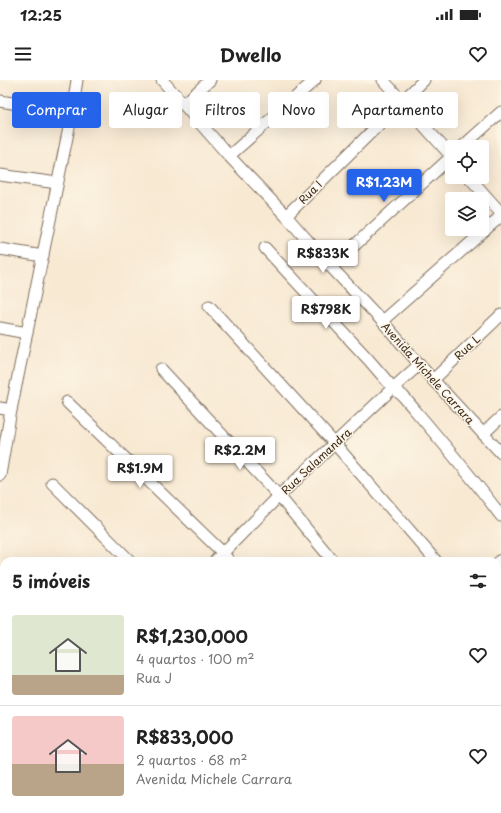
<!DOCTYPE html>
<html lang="pt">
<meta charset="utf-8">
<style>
body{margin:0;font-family:"Playpen Sans",sans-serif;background:#f2f2f2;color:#222;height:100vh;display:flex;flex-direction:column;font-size:15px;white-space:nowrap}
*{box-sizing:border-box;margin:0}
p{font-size:13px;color:#767676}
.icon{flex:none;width:22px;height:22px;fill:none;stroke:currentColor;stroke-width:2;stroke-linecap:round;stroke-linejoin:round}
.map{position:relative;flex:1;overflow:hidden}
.sheet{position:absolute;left:0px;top:477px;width:501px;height:256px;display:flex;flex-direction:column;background:#fff;border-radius:12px 12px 0 0;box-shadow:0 4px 16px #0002}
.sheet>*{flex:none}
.guide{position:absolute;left:12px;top:12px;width:477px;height:36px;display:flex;gap:8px}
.controls{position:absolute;left:445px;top:60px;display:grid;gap:8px}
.controls a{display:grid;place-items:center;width:44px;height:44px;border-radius:4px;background:#fff;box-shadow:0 4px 16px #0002;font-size:20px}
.price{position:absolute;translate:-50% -34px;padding:0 9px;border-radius:4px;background:#fff;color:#222;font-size:13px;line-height:26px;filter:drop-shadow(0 1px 2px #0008)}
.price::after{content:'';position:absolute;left:50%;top:24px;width:12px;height:9px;margin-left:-6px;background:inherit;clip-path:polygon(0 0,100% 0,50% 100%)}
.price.selected{background:#2563eb;color:#fff}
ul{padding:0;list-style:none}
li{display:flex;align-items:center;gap:12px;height:100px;padding:0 12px}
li+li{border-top:1px solid #e0e0e0}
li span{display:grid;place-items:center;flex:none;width:112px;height:80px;border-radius:4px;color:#555}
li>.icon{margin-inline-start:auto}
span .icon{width:48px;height:48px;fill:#fffc;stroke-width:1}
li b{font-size:17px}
h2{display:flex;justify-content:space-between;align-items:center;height:48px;padding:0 12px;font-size:17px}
.pill{padding:0 14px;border-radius:4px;background:#fff;box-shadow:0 4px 16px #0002;font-size:14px;line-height:36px}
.pill.selected{background:#2563eb;color:#fff}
.status{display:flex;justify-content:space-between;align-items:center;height:28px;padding:0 20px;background:#fff;direction:ltr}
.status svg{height:11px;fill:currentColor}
header{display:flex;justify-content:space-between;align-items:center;height:52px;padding:0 12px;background:#fff;font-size:18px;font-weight:700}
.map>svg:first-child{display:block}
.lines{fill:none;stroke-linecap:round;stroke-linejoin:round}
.minor-casing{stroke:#7d6d5d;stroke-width:13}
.minor{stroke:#fff;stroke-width:11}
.labels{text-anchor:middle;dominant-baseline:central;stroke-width:3;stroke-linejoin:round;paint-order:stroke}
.street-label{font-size:11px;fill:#3b2a1e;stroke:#fcf5e5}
</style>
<div class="status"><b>12:25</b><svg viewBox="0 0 49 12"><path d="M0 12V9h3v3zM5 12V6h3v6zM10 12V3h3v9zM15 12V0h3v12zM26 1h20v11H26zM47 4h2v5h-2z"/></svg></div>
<header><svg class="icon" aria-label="menu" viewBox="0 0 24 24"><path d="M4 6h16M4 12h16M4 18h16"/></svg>Dwello<svg class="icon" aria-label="heart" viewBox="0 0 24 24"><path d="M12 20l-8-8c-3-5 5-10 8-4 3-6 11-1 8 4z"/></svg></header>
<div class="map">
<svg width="501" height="733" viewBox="0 0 501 733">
<rect width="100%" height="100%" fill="#fcf5e5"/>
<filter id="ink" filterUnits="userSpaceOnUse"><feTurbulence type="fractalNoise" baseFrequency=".025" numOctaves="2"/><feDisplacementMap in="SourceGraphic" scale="8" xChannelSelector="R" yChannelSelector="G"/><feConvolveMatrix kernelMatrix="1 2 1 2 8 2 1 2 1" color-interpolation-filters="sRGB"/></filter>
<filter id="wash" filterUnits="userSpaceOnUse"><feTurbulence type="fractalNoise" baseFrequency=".012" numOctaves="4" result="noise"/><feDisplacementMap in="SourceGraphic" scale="16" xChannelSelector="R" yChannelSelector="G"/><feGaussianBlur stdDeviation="0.9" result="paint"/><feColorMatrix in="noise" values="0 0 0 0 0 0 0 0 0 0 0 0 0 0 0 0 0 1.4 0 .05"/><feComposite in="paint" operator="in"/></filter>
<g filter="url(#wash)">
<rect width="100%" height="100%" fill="#f8e9d3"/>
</g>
<g filter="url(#ink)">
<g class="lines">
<g class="minor-casing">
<g id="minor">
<path d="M162 0 229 76 286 136 331 187 382 241 433 300 501 373"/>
<path d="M383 0 452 77"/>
<path d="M0 21 72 33"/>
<path d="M184 24 210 0"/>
<path d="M462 67 501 32"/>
<path d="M229 76 315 0"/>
<path d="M0 95 57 103"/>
<path d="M469 97 501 133"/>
<path d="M286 136 424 0"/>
<path d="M265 168 368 279 393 308 403 316C436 355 470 394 501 436"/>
<path d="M0 169 43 176"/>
<path d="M331 187 452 76"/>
<path d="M209 226 335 364 436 481"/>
<path d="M382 241 501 136"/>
<path d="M0 248 27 253"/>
<path d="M161 289 279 416 333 481"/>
<path d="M433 300 501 235"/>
<path d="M67 322 223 473 229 481"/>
<path d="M0 328 11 330"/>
<path d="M483 354 501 337"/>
<path d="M0 395 11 330 72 33 77 0"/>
<path d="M52 403 130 481"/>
<path d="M215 481 279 416 393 308 420 284"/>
<path d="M497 484 501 480"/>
<path d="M497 553 501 558"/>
<path d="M497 685 501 690"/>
<path d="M0 704 4 701"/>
<path d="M215 729 218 733"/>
<path d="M323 729 326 733"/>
<path d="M430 729 433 733"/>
<path d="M237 733 241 729"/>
</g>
</g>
<use href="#minor" class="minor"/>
</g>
</g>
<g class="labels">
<g class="street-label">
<text transform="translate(310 112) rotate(-45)">Rua I</text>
<text transform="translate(467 267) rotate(-43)">Rua L</text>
<text transform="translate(428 293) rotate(48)">Avenida Michele Carrara</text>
<text transform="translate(316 381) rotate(-43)">Rua Salamandra</text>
</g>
</g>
</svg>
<div class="controls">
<a><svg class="icon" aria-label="locate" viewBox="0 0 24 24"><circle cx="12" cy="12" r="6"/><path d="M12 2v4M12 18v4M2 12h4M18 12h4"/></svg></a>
<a><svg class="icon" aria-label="layers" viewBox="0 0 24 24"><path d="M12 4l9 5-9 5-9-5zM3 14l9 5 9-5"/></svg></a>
</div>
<b class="price selected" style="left:384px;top:123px">R$1.23M</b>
<b class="price" style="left:323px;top:194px">R$833K</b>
<b class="price" style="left:326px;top:250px">R$798K</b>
<b class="price" style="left:240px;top:391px">R$2.2M</b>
<b class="price" style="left:140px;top:409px">R$1.9M</b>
<div class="guide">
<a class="pill selected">Comprar</a>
<a class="pill">Alugar</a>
<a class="pill">Filtros</a>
<a class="pill">Novo</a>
<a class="pill">Apartamento</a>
</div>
<section class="sheet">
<h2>5 imóveis<svg class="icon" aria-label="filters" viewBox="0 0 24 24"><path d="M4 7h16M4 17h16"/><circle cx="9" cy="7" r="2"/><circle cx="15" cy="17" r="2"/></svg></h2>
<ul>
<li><span style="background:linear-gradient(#dfe7d0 75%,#b9a48a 0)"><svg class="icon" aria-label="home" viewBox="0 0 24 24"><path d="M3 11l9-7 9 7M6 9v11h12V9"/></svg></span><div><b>R$1,230,000</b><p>4 quartos · 100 m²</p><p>Rua J</p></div><svg class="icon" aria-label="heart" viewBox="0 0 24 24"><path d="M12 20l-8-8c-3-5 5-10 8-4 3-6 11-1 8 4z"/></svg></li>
<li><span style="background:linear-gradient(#f6c9c9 60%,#b9a48a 0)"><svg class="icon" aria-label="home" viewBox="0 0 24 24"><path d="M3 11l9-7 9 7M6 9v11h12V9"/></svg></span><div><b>R$833,000</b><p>2 quartos · 68 m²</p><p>Avenida Michele Carrara</p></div><svg class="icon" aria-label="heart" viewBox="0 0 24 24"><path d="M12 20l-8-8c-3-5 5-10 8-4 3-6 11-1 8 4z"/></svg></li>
</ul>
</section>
</div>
